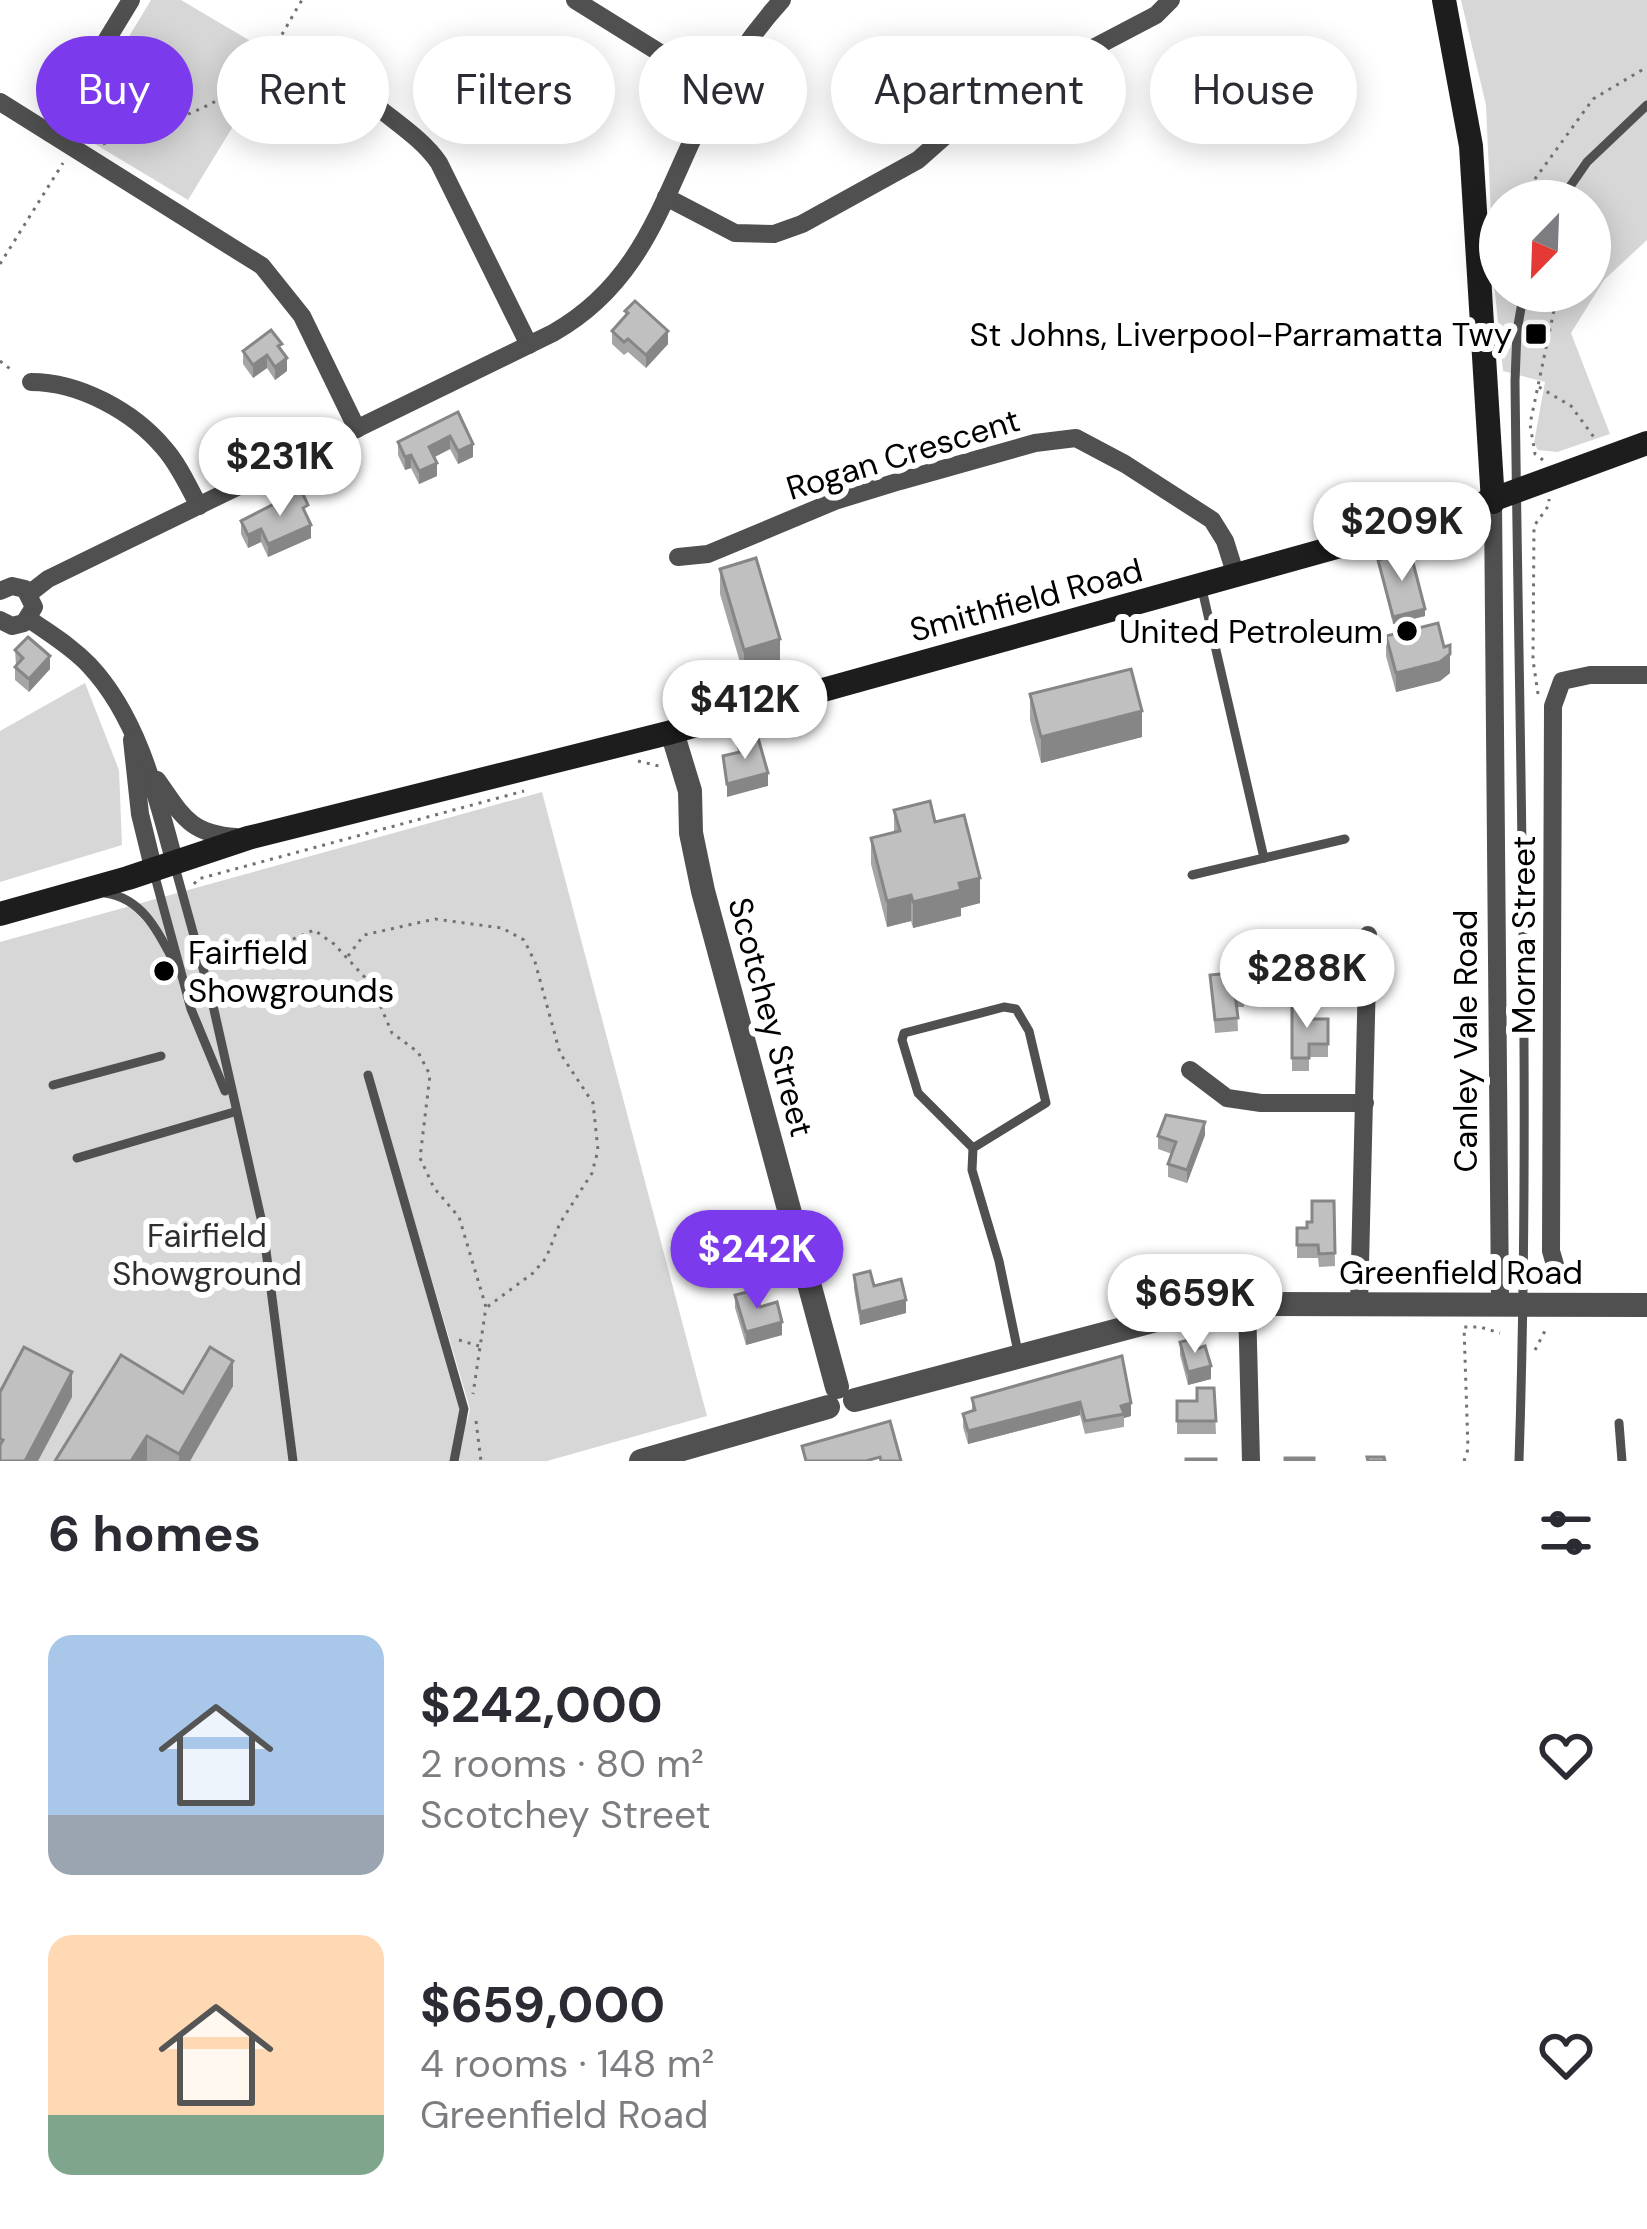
<!DOCTYPE html>
<meta charset="utf-8">
<style>
body{margin:0;font-family:"DM Sans",sans-serif;background:#f2f2f3;color:#2b2b33;height:100vh;display:flex;flex-direction:column;font-size:45px;white-space:nowrap}
*{box-sizing:border-box;margin:0}
p{font-size:39px;color:#7c7c81}
.icon{flex:none;width:66px;height:66px;fill:none;stroke:currentColor;stroke-width:2;stroke-linecap:round;stroke-linejoin:round}
.map{position:relative;height:1461px;overflow:hidden}
.details{display:flex;flex-direction:column;background:#fff;flex:1}
.details>*{flex:none}
.guide{position:absolute;left:36px;top:36px;width:1575px;height:108px;display:flex;gap:24px}
.needle{width:78px;rotate:203deg}
.buttons{position:absolute;left:1479px;top:180px;display:grid;gap:24px}
.buttons a{display:grid;place-items:center;width:132px;height:132px;border-radius:50%;background:#fff;box-shadow:0 6px 30px #0003;font-size:60px}
.price{position:absolute;translate:-50% -102px;padding:0 27px;border-radius:42px;background:#fff;color:#222;font-size:39px;line-height:78px;filter:drop-shadow(0 3px 6px #0008)}
.price::after{content:'';position:absolute;left:50%;top:72px;width:36px;height:27px;margin-left:-18px;background:inherit;clip-path:polygon(0 0,100% 0,50% 100%)}
.price.selected{background:#7c3aed;color:#fff}
ul{padding:0;list-style:none}
li{display:flex;align-items:center;gap:36px;height:300px;padding:0 48px}
li span{display:grid;place-items:center;flex:none;width:336px;height:240px;border-radius:24px;color:#555}
li>.icon{margin-inline-start:auto}
span .icon{width:144px;height:144px;fill:#fffc;stroke-width:1}
li b{font-size:51px}
h2{display:flex;justify-content:space-between;align-items:center;height:144px;padding:0 48px;font-size:51px}
.pill{padding:0 42px;border-radius:54px;background:#fff;box-shadow:0 6px 30px #0003;font-size:42px;line-height:108px}
.pill.selected{background:#7c3aed;color:#fff}
.map>svg:first-child{display:block}
.green{fill:#d7d7d7;fill-rule:evenodd}
.lines{fill:none;stroke-linecap:round;stroke-linejoin:round}
.path{stroke:#727272;stroke-width:3;stroke-dasharray:3 6;stroke-linecap:butt}
.service{stroke:#505050;stroke-width:9}
.minor{stroke:#505050;stroke-width:18}
.tertiary{stroke:#505050;stroke-width:24}
.secondary{stroke:#1d1d1d;stroke-width:24}
.wall{fill:#a5a5a5}
.shaded-wall{fill:#868686}
.building{fill:#c0c0c0;stroke:#868686;stroke-width:3}
.poi-dot{fill:#000;stroke:#fff;stroke-width:4.5}
.labels{text-anchor:middle;dominant-baseline:central;stroke-width:12;stroke-linejoin:round;paint-order:stroke}
.poi-label{font-size:33px;fill:#000;stroke:#fff;text-anchor:end}
.street-label{font-size:33px;fill:#000;stroke:#fff}
.park-label{font-size:33px;fill:#2e2e2e;stroke:#fff}
</style>
<div class="map">
<svg width="1647" height="1461" viewBox="0 0 1647 1461">
<rect width="100%" height="100%" fill="#fff"/>
<g class="green">
<path d="M151 0H181L276 56 188 200 80 135 75 126Z"/>
<path d="M1461 0H1647V240L1604 280 1571 333 1610 434 1557 452 1538 450 1534 443 1545 382 1503 371 1494 283 1486 105ZM1500 201H1590V291H1500Z"/>
<path d="M85 683 119 770 122 845 0 882V731Z"/>
<path d="M542 792 707 1416 547 1461H0V942ZM400 1172 470 1409 467 1422 399 1173Z"/>
</g>
<g class="lines">
<g class="path">
<path d="M263 63 350 88"/>
<path d="M103 144C160 122 220 113 262 64 277 46 289 21 302 0"/>
<path d="M1519 201 1593 99 1647 67"/>
<path d="M0 264 63 163"/>
<path d="M0 361 14 372"/>
<path d="M1539 387 1571 406 1596 440"/>
<path d="M1543 460 1535 454 1530 424 1558 291"/>
<path d="M1538 694 1533 660 1534 526 1549 505V499"/>
<path d="M638 761 663 767"/>
<path d="M194 884 198 879 524 791"/>
<path d="M348 956 364 935 435 919 502 928 524 940 535 962 560 1053 593 1103 598 1150 592 1173 560 1223 546 1258 533 1273 487 1307"/>
<path d="M217 966 240 962 314 930 334 944 371 984 392 1033 418 1052 430 1075 420 1158 434 1188 459 1217 486 1307 473 1394"/>
<path d="M459 1340 479 1346"/>
<path d="M1535 1350 1547 1327"/>
<path d="M476 1421 481 1461"/>
<path d="M1464 1461 1468 1449 1464 1327H1480L1500 1333"/>
</g>
<g class="service">
<path d="M1560 201 1587 162 1647 105"/>
<path d="M1201 585 1264 858"/>
<path d="M175 867 212 1001 263 1227 293 1461"/>
<path d="M154 873 191 1009 225 1091"/>
<path d="M1192 875 1345 839"/>
<path d="M105 893C142 898 158 931 174 962"/>
<path d="M368 1075 464 1409 454 1461"/>
<path d="M53 1085 161 1056"/>
<path d="M973 1148 1046 1103 1029 1031 1016 1009 1004 1007 912 1031 904 1033 902 1040 918 1093 973 1148 972 1170 999 1261 1018 1352"/>
<path d="M77 1158 234 1112"/>
<path d="M1619 1423 1622 1461"/>
<path d="M1519 1461C1531 1101 1519 741 1515 381L1517 331 1524 291"/>
</g>
<g class="minor">
<path d="M575 0 718 89"/>
<path d="M1034 79 1156 15 1171 0"/>
<path d="M363 94C387 118 420 135 439 163L529 345"/>
<path d="M0 102 262 266 302 316 357 429"/>
<path d="M50 133 131 0"/>
<path d="M666 197 735 233 774 234 802 224 918 160 971 113"/>
<path d="M31 382C79 382 133 411 164 448 179 465 188 486 199 506"/>
<path d="M1493 502 1500 1302"/>
<path d="M678 557 708 554 835 501 900 481 1035 443 1076 438 1125 464 1212 520 1225 541 1236 576"/>
<path d="M0 591 12 586 25 589 34 607 24 623 12 626 0 620"/>
<path d="M30 593 48 579 553 333C645 281 663 195 708 107 729 67 752 33 782 0"/>
<path d="M29 619C50 634 71 646 89 665 138 717 156 793 174 860"/>
<path d="M132 740 140 814 153 867"/>
<path d="M157 780C182 815 189 834 236 837"/>
<path d="M1190 1070 1227 1098 1261 1103H1365"/>
<path d="M1558 1275 1551 1251 1553 706 1562 681 1590 675H1647"/>
<path d="M1247 1304 1251 1461"/>
<path d="M1359 1306 1368 935"/>
</g>
<g class="tertiary">
<path d="M672 732 690 791 691 833 703 891 837 1387"/>
<path d="M855 1400 1198 1309 1247 1304 1647 1305"/>
<path d="M641 1461 828 1407"/>
</g>
<g class="secondary">
<path d="M1444 0 1471 146 1493 502"/>
<path d="M0 914 128 878 248 838 672 732 1448 516 1647 443"/>
</g>
</g>
<g class="wall">
<path d="M625 311 668 344 646 368 628 352 624 355 612 344V331L625 316Z"/>
<path d="M282 350 287 371 275 380 267 368 253 378 243 364V351Z"/>
<path d="M458 412 473 457 458 464 450 449 434 457 437 476 419 484 411 468 405 470 398 455V442Z"/>
<path d="M307 518 311 538 268 557 261 542 248 548 241 534V521Z"/>
<path d="M1378 560 1425 616 1393 624Z"/>
<path d="M720 569 780 665 744 676 720 594Z"/>
<path d="M1386 636 1450 673 1440 681 1396 692 1386 656Z"/>
<path d="M15 650 50 669 29 692 15 680V667L16 665Z"/>
<path d="M1030 694 1142 737 1041 763 1030 720Z"/>
<path d="M894 810 935 822 980 903 961 908V916L913 928 911 921 887 927 871 864V838L894 832Z"/>
<path d="M1210 975 1244 994V1007H1237L1238 1031 1215 1033Z"/>
<path d="M1292 1006 1311 1019H1328V1057H1309V1071H1292Z"/>
<path d="M1205 1135 1187 1183 1168 1177V1164L1172 1154 1158 1149V1136Z"/>
<path d="M1334 1201 1335 1266 1319 1267 1318 1258H1297V1228H1307Z"/>
<path d="M854 1275 874 1286 906 1313 860 1325 854 1288Z"/>
<path d="M735 1295 760 1307 782 1335 746 1345 735 1308Z"/>
<path d="M1180 1342 1196 1349 1211 1379 1188 1385 1180 1355Z"/>
<path d="M1122 1356 1131 1416 1124 1418V1427L1085 1434 1080 1415 968 1444 963 1427V1414L972 1411V1398Z"/>
<path d="M233 1386 190 1461H55L183 1393Z"/>
<path d="M1214 1388 1216 1434H1177V1401H1197Z"/>
</g>
<g class="shaded-wall">
<path d="M668 331V344L646 368V355Z"/>
<path d="M267 355V368L253 378V365Z"/>
<path d="M287 358V371L275 380V367Z"/>
<path d="M450 436V449L429 460V447Z"/>
<path d="M473 444V457L458 464V451Z"/>
<path d="M411 455V468L405 470V457Z"/>
<path d="M437 463V476L419 484V471Z"/>
<path d="M311 525V538L268 557V544Z"/>
<path d="M261 529V542L248 548V535Z"/>
<path d="M1425 609V616L1393 624V617Z"/>
<path d="M780 639V665L744 676V650Z"/>
<path d="M1450 654V673L1440 681 1396 692V673Z"/>
<path d="M50 656V669L29 692V679Z"/>
<path d="M1142 711V737L1041 763V737Z"/>
<path d="M768 773V786L727 797V784Z"/>
<path d="M980 878V903L961 908V916L913 928V902L959 883Z"/>
<path d="M911 895V921L887 927V901Z"/>
<path d="M1205 1122V1135L1187 1183V1170Z"/>
<path d="M906 1300V1313L860 1325V1312Z"/>
<path d="M782 1322V1335L746 1345V1332Z"/>
<path d="M233 1361V1386L190 1461H179V1454Z"/>
<path d="M1211 1366V1379L1188 1385V1372Z"/>
<path d="M72 1372V1397L38 1461H26Z"/>
<path d="M1080 1402V1415L968 1444V1431Z"/>
<path d="M1131 1403V1416L1124 1418 1121 1406Z"/>
<path d="M147 1436V1461H131Z"/>
</g>
<g class="building">
<path d="M635 301 668 331 646 355 628 339 624 342 612 331 628 313 625 311Z"/>
<path d="M271 330 282 344 278 346 287 358 275 367 267 355 253 365 243 351Z"/>
<path d="M458 412 473 444 458 451 450 436 429 447 437 463 419 471 411 455 405 457 398 442Z"/>
<path d="M301 490 308 505 303 508 311 525 268 544 261 529 248 535 241 521Z"/>
<path d="M1410 551 1425 609 1393 617 1378 560Z"/>
<path d="M756 558 780 639 744 650 720 569Z"/>
<path d="M1438 623 1444 647 1450 645V654L1440 662 1396 673 1386 636Z"/>
<path d="M28 637 50 656 29 679 15 667 23 658 15 650Z"/>
<path d="M1131 669 1142 711 1041 737 1030 694Z"/>
<path d="M758 738 768 773 727 784 723 756 740 752 737 743Z"/>
<path d="M930 801 935 822 964 815 980 878 959 883 961 890 913 902 911 895 887 901 871 838 900 831 894 810Z"/>
<path d="M1242 972 1244 994H1235L1238 1018 1215 1020 1210 975Z"/>
<path d="M1292 1006H1311V1019H1328V1044H1309V1058H1292Z"/>
<path d="M1166 1115 1205 1122 1187 1170 1168 1164 1176 1142 1158 1136Z"/>
<path d="M1312 1201H1334L1335 1253 1319 1254 1318 1245H1297V1228H1307V1222H1312Z"/>
<path d="M870 1271 874 1286 901 1279 906 1300 860 1312 854 1275Z"/>
<path d="M755 1290 760 1307 777 1302 782 1322 746 1332 735 1295Z"/>
<path d="M1193 1339 1196 1349 1205 1346 1211 1366 1188 1372 1180 1342Z"/>
<path d="M24 1347 72 1372 26 1459 30 1461H0V1445L3 1440 0 1439V1392Z"/>
<path d="M210 1347 233 1361 179 1454 147 1436 131 1461H55L121 1355 183 1393Z"/>
<path d="M1122 1356 1131 1403 1121 1406 1124 1414 1085 1421 1080 1402 968 1431 963 1414 975 1410 972 1398Z"/>
<path d="M1197 1388H1214L1216 1421H1177V1401H1197Z"/>
<path d="M890 1421 901 1461H881L880 1457 866 1461H806L802 1446Z"/>
<path d="M1367 1457H1384L1385 1461H1368Z"/>
<rect x="1285" y="1458" width="29" height="3"/>
<rect x="1186" y="1459" width="30" height="2"/>
</g>
<g class="poi-dot">
<rect x="1524" y="322" width="24" height="24" rx="6"/>
<circle cx="1407" cy="631" r="12"/>
<circle cx="164" cy="971" r="12"/>
</g>
<g class="labels">
<g class="poi-label">
<text x="1512" y="334">St Johns, Liverpool-Parramatta Twy</text>
<text x="1383" y="631">United Petroleum</text>
<text x="188" y="952" text-anchor="start">Fairfield<tspan x="188" dy="38">Showgrounds</tspan></text>
</g>
<g class="street-label">
<text transform="translate(903 454) rotate(-17)">Rogan Crescent</text>
<text transform="translate(1026 600) rotate(-15)">Smithfield Road</text>
<text transform="translate(1523 935) rotate(-90)">Morna Street</text>
<text transform="translate(771 1017) rotate(75)">Scotchey Street</text>
<text transform="translate(1465 1041) rotate(-90)">Canley Vale Road</text>
<text x="1461" y="1272">Greenfield Road</text>
</g>
<g class="park-label">
<text x="207" y="1235">Fairfield<tspan x="207" dy="38">Showground</tspan></text>
</g>
</g>
</svg>
<div class="buttons">
<a><svg class="needle" viewBox="-14 -14 28 28"><path d="M0-13l5 13h-10z" fill="#e53935"/><path d="M0 13l5-13h-10z" fill="#7c7c81"/></svg></a>
</div>
<b class="price" style="left:280px;top:519px">$231K</b>
<b class="price" style="left:1402px;top:584px">$209K</b>
<b class="price" style="left:745px;top:762px">$412K</b>
<b class="price" style="left:1307px;top:1031px">$288K</b>
<b class="price selected" style="left:757px;top:1312px">$242K</b>
<b class="price" style="left:1195px;top:1356px">$659K</b>
<div class="guide">
<a class="pill selected">Buy</a>
<a class="pill">Rent</a>
<a class="pill">Filters</a>
<a class="pill">New</a>
<a class="pill">Apartment</a>
<a class="pill">House</a>
</div>
</div>
<section class="details">
<h2>6 homes<svg class="icon" aria-label="filters" viewBox="0 0 24 24"><path d="M4 7h16M4 17h16"/><circle cx="9" cy="7" r="2"/><circle cx="15" cy="17" r="2"/></svg></h2>
<ul>
<li><span style="background:linear-gradient(#a9c7e8 75%,#9aa5b1 0)"><svg class="icon" aria-label="home" viewBox="0 0 24 24"><path d="M3 11l9-7 9 7M6 9v11h12V9"/></svg></span><div><b>$242,000</b><p>2 rooms · 80 m²</p><p>Scotchey Street</p></div><svg class="icon" aria-label="heart" viewBox="0 0 24 24"><path d="M12 20l-8-8c-3-5 5-10 8-4 3-6 11-1 8 4z"/></svg></li>
<li><span style="background:linear-gradient(#ffd9b3 75%,#7fa58c 0)"><svg class="icon" aria-label="home" viewBox="0 0 24 24"><path d="M3 11l9-7 9 7M6 9v11h12V9"/></svg></span><div><b>$659,000</b><p>4 rooms · 148 m²</p><p>Greenfield Road</p></div><svg class="icon" aria-label="heart" viewBox="0 0 24 24"><path d="M12 20l-8-8c-3-5 5-10 8-4 3-6 11-1 8 4z"/></svg></li>
</ul>
</section>
